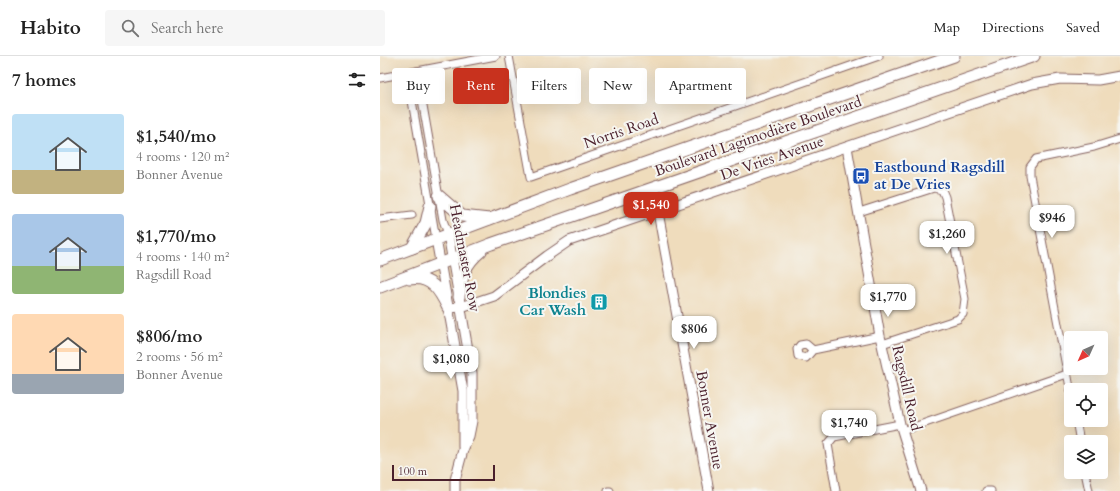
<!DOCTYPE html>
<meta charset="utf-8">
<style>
body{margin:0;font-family:Cardo,serif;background:#f6f6f6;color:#222;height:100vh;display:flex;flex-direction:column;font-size:15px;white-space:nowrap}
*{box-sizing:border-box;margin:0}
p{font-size:13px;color:#767676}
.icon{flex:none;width:22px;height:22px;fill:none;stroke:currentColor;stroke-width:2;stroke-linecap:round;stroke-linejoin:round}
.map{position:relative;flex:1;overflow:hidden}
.side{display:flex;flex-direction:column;background:#fff;width:380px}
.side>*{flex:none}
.guide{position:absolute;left:12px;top:12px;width:380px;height:36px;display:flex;gap:8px}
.needle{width:26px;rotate:225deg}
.fabs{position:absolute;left:684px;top:275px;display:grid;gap:8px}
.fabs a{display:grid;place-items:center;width:44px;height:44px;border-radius:4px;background:#fff;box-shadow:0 4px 16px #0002;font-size:20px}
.scale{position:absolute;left:12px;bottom:10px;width:103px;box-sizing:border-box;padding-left:4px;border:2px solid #4a1f2b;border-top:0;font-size:11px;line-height:14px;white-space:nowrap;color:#4a1f2b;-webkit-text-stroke:3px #f6f6f2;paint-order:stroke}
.price{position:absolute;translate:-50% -34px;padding:0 9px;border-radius:8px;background:#fff;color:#222;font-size:13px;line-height:26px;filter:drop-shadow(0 1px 2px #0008)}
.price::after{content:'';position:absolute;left:50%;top:24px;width:12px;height:9px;margin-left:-6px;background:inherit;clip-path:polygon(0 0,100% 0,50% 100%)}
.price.active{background:#c8321e;color:#fff}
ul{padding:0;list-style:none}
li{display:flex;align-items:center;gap:12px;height:100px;padding:0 12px}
li span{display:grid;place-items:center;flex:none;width:112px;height:80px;border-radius:4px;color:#555}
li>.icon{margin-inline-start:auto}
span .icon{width:48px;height:48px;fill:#fffc;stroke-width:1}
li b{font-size:17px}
h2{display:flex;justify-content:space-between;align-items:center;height:48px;padding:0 12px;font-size:17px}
.chip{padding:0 14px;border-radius:4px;background:#fff;box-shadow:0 4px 16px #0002;font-size:14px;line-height:36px}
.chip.active{background:#c8321e;color:#fff}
header{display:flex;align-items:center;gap:24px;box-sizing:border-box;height:56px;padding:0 20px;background:#fff;border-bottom:1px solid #e0e0e0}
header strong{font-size:19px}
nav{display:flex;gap:22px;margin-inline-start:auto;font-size:14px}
.search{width:280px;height:36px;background:#f6f6f6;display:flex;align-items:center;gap:10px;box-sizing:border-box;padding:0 14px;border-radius:4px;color:#767676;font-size:15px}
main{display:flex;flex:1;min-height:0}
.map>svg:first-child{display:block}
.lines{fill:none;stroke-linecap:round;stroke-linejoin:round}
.minor-casing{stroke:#84615e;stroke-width:9}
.tertiary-casing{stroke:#84615e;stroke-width:11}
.primary-casing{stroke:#84615e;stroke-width:13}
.minor{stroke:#fff;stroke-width:7}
.tertiary{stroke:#fff;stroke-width:9}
.primary{stroke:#fff;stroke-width:11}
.labels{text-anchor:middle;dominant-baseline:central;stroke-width:4;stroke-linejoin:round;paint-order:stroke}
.street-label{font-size:15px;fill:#4a1f2b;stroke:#f6f6f2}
.transit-label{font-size:15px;font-weight:bold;fill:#164399;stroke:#f6f6f2;text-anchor:start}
.culture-label{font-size:15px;font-weight:bold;fill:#0d838f;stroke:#f6f6f2;text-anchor:end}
</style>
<header>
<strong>Habito</strong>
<div class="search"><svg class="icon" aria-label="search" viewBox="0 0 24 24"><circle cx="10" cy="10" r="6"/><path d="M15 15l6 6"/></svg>Search here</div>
<nav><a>Map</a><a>Directions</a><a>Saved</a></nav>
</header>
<main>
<section class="side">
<h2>7 homes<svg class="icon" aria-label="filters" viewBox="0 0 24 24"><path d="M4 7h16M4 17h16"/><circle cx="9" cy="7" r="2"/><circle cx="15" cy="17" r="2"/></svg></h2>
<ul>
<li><span style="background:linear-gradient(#bfe0f5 70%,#c2b280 0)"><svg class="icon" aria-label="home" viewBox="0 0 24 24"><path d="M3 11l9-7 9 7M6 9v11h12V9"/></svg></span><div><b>$1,540/mo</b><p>4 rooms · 120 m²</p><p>Bonner Avenue</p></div></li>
<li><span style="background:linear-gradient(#a9c7e8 65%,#8fb573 0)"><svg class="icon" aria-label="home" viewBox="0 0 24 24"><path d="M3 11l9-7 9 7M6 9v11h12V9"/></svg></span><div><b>$1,770/mo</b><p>4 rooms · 140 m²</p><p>Ragsdill Road</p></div></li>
<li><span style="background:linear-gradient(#ffd9b3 75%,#9aa5b1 0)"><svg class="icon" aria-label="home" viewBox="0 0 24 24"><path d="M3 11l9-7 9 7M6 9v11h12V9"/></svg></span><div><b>$806/mo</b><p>2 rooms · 56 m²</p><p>Bonner Avenue</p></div></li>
</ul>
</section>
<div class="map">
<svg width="740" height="435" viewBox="0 0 740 435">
<rect width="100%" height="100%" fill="#f6f6f2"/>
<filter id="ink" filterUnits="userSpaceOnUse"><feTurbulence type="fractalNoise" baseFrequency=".025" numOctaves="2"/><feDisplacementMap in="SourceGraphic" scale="8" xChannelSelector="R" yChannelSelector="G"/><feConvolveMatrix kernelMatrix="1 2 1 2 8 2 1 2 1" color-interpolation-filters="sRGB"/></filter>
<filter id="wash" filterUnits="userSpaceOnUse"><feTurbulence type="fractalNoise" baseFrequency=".012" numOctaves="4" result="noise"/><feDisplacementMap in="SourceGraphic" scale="16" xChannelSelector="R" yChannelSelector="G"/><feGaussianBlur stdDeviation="0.9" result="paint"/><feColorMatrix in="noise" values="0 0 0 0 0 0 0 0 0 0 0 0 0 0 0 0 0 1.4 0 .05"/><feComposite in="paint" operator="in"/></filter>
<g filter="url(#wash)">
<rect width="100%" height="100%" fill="#efdcbc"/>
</g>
<g filter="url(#ink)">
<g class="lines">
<g class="minor-casing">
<g id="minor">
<path d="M129 0 151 121 499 0"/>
<path d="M37 15 63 164 68 178"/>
<path d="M27 16 56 183"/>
<path d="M0 22 116 0"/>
<path d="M479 156 554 132 562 134 565 141 585 243 583 258 578 263 502 288"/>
<path d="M0 163 32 159"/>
<path d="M433 294 426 288 420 289 417 293 418 300 426 302 433 294 500 280"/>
<path d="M691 337 650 120V111L656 103 714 91 740 83"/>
<path d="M696 364 700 386"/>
<path d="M522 375 687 318"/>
<path d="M705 416 709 435"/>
<path d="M228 435H230"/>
<path d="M456 435 448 388 454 381 520 368"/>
<path d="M606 435H611"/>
</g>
</g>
<g class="tertiary-casing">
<g id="tertiary">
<path d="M467 91 500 280 520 368 541 435"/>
<path d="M278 156 329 435"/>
<path d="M68 178 92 317V365L89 380 83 394 75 424V435"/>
<path d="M56 183 83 335V391"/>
<path d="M68 252 81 251 114 240 167 200 189 185 652 28 680 23 718 24 740 20"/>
</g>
</g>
<g class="primary-casing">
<g id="primary">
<path d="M59 140 82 160 109 163"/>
<path d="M32 192 46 167 50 150"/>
<path d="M0 204 190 133 574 0"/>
<path d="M29 223C51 219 60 235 68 252"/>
<path d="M0 231 111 188 654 0"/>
<path d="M79 241C82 220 84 209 101 195"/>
</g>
</g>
<use href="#minor" class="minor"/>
<use href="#tertiary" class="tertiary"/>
<use href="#primary" class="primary"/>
</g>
</g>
<defs>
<g id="bus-square" transform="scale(0.9)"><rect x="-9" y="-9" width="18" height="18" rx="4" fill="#1a4fb4" stroke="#f6f6f2"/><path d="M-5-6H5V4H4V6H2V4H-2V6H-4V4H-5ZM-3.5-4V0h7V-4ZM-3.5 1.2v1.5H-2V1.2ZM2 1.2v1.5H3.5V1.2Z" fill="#fff"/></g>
<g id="building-square" transform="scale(0.9)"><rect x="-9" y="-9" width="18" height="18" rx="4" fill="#0f9aa8" stroke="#f6f6f2"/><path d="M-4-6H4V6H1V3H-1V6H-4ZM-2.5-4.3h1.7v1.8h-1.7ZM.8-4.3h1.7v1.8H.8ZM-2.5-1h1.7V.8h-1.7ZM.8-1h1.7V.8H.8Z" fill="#fff"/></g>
</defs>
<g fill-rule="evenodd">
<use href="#bus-square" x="481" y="120"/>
<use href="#building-square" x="219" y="246"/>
</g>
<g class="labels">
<g class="street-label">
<text transform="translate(241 75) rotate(-19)">Norris Road</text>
<text transform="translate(378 80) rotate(-19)">Boulevard Lagimodière Boulevard</text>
<text transform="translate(392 102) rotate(-19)">De Vries Avenue</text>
<text transform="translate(85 202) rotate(79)">Headmaster Row</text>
<text transform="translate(527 332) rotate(77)">Ragsdill Road</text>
<text transform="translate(330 364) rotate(80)">Bonner Avenue</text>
</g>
<g class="transit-label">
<text x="494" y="111">Eastbound Ragsdill<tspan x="494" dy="17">at De Vries</tspan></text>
</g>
<g class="culture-label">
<text x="206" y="237">Blondies<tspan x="206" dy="17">Car Wash</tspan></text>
</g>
</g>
</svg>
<div class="fabs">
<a><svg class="needle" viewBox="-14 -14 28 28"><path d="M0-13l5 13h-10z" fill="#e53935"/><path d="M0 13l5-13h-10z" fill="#767676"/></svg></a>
<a><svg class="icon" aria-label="locate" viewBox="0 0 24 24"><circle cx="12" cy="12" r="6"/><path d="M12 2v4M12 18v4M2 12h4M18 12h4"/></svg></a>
<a><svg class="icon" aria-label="layers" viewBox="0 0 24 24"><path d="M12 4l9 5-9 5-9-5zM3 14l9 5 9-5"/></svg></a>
</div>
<div class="scale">100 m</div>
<b class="price active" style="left:271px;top:170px">$1,540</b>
<b class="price" style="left:672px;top:183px">$946</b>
<b class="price" style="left:567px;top:199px">$1,260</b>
<b class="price" style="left:508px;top:262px">$1,770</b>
<b class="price" style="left:314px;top:294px">$806</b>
<b class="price" style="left:71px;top:324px">$1,080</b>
<b class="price" style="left:469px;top:388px">$1,740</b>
<div class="guide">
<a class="chip">Buy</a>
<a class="chip active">Rent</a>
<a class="chip">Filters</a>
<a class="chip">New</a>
<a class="chip">Apartment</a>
</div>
</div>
</main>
